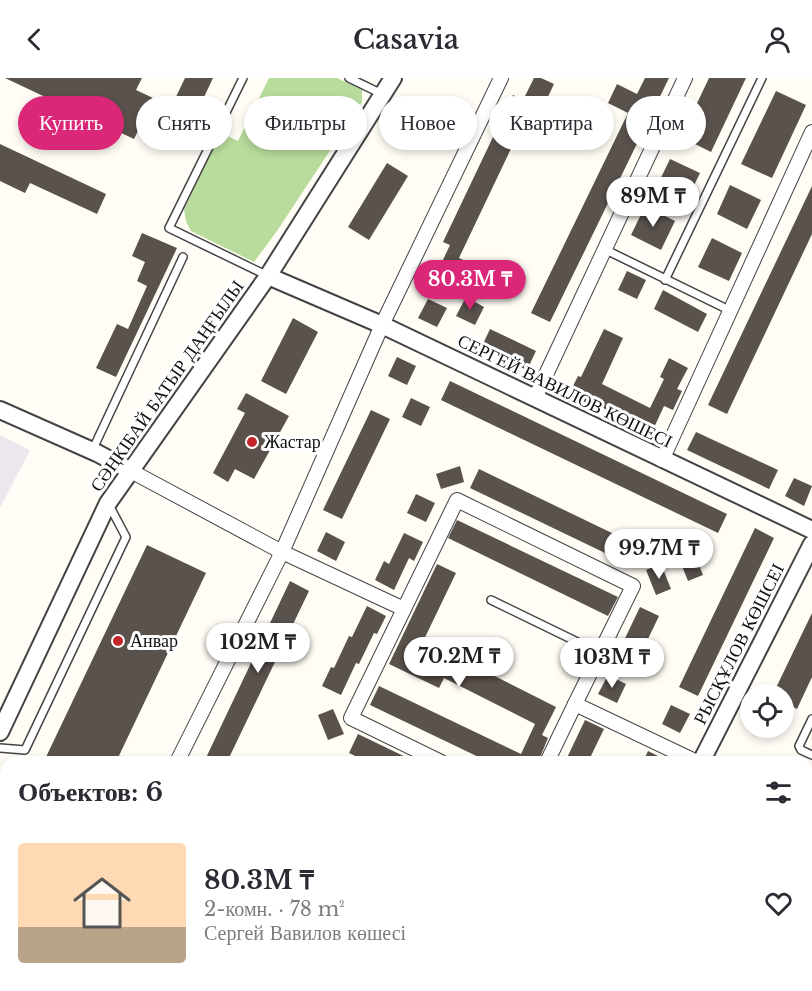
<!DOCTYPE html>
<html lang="ru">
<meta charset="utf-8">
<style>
body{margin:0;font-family:"Libre Baskerville",serif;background:#f7f7f7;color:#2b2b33;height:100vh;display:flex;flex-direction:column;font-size:22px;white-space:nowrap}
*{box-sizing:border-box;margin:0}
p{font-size:20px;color:#7c7c81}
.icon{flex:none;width:33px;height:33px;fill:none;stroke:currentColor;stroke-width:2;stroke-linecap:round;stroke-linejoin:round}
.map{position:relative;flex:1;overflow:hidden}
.details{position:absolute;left:0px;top:678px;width:813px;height:236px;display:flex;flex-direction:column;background:#fff;border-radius:18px 18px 0 0;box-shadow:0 3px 9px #0003}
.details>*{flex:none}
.hud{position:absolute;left:18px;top:18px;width:777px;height:54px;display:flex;gap:12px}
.controls{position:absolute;left:740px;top:606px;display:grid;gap:12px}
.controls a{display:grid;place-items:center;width:54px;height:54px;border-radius:50%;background:#fff;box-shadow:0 3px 9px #0003;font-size:30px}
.price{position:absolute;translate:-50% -51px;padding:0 14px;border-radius:21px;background:#fff;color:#222;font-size:20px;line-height:39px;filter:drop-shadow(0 2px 3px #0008)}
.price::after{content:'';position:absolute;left:50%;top:36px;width:18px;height:14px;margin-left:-9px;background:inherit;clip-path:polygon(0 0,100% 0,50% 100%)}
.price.on{background:#db2777;color:#fff}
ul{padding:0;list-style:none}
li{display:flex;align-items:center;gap:18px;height:150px;padding:0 18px}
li+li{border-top:2px solid #e1e1e2}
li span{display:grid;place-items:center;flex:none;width:168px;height:120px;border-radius:6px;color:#555}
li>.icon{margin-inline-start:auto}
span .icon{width:72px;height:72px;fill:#fffc;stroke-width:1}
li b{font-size:26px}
h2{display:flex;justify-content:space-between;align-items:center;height:72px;padding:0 18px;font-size:26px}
.tag{padding:0 21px;border-radius:27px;background:#fff;box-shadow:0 3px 9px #0003;font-size:21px;line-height:54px}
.tag.on{background:#db2777;color:#fff}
header{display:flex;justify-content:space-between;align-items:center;height:78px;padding:0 18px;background:#fff;font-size:27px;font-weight:600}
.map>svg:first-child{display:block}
.industrial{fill:#eee6ef}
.forest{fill:#b9dc9c}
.building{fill:#5a524d}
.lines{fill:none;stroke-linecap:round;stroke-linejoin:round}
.service-casing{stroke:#444;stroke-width:10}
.minor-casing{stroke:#444;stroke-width:16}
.tertiary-casing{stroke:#444;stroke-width:20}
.service{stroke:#fff;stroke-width:7}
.minor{stroke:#fff;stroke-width:14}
.tertiary{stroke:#fff;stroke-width:16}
.poi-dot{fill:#c4262e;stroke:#fff;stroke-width:2}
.labels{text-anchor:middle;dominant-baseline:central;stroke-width:6;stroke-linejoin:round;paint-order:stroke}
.street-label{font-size:18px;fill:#111;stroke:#fff}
.poi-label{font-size:18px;fill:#111;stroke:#fff;text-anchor:start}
</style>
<header><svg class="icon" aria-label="back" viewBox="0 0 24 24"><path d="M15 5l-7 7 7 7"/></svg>Casavia<svg class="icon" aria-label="person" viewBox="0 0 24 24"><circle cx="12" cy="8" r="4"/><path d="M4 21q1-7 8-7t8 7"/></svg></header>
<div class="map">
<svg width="812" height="913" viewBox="0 0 812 913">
<rect width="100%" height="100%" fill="#fffdf5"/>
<path class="industrial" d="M0 357 30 372 0 430Z"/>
<path class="forest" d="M269 0H337L362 12V24L277 153 254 184 191 153 186 144 184 131 221 55 238 63Z"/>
<g class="building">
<path d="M5 0H142L136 12 153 20 143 41 166 52 178 27 173 25 185 0H213L196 36 192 34 174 70 138 53 134 61Z"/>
<path d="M534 0H541L554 6 545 25 535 20 459 180 499 199 494 211 464 197 459 207 432 194 437 184 441 186 450 167 443 164 513 17 523 22Z"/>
<path d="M645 0H669L550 244 531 235 628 35 608 25 617 6 637 16Z"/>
<path d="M709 0H746L711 74 681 59Z"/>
<path d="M776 13 806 27 772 100 741 86Z"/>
<path d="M0 66 106 116 97 136 30 105 25 115 0 103Z"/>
<path d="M670 81 700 95 686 124 656 110Z"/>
<path d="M387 85 408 98 369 162 348 149Z"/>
<path d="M730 107 761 122 747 151 717 136Z"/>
<path d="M812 108V156L727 336 708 327Z"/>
<path d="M645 128 675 143 661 172 631 157Z"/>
<path d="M142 155 177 170 116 299 96 290 117 246 128 251 147 208 137 203 145 184 132 178Z"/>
<path d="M712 160 742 175 729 203 698 189Z"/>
<path d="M627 193 646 202 637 221 618 212Z"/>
<path d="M663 212 707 236 698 254 654 231Z"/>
<path d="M466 219 484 229 475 247 456 238Z"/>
<path d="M428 221 447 230 437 249 418 240Z"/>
<path d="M293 240 318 254 286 316 261 303Z"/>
<path d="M490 251 536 273 527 292 481 270Z"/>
<path d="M604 251 623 260 602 306 650 330 664 301 660 299 669 280 688 290 677 311 682 313 673 332 664 328 652 354 589 323 588 326 569 316 578 298 581 299Z"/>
<path d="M397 279 416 288 407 307 388 298Z"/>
<path d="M450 303 727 436 718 455 441 322Z"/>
<path d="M246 315 289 338 254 401 235 391 228 404 213 395 245 335 237 331Z"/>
<path d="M411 320 430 329 421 348 402 339Z"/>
<path d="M371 332 390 341 342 441 323 432Z"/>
<path d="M696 354 778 392 769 411 687 372Z"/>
<path d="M460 388 464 404 441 411 436 396Z"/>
<path d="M479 391 641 469 632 488 470 410Z"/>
<path d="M794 400 812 408 804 428 785 418Z"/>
<path d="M416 416 435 425 426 444 407 435Z"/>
<path d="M457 442 618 519 608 538 448 460Z"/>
<path d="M755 450 774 460 698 618 679 609Z"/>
<path d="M326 454 345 464 336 483 317 473Z"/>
<path d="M404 455 423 464 414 483 409 480 394 512 375 502 384 483 389 486Z"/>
<path d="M147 467 206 495 116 684H57L46 679Z"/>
<path d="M693 472 703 497 688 503 678 478Z"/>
<path d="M437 486 456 495 417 576 459 597 465 583 556 629 542 657 548 660 538 684H489L370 627 379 608 521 676 535 646 444 600 439 610 389 586Z"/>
<path d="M661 486 671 511 656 517 646 492Z"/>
<path d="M290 503 309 513 296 540 227 684H204Z"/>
<path d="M367 528 386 538 377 556 374 555 359 586 356 585 341 617 322 608 331 589 334 590 349 558 352 559Z"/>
<path d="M640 529 659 538 635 588 616 579Z"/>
<path d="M812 535V599L797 631 783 624V616H773Z"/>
<path d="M608 597 626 606 617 625 598 616Z"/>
<path d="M671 627 690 636 680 655 662 646Z"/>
<path d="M333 631 344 656 328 662 318 637Z"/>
<path d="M585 642 604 651 588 684H565Z"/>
<path d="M358 656 416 684H368L349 675Z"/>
<path d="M648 673 670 684H643Z"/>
</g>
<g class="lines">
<g class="service-casing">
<g id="service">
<path d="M243 0 169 150 268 198"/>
<path d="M349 0 382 16"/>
<path d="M604 171 731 233"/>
<path d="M665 202 762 0"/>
<path d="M92 373 183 179"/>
<path d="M491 522 600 575"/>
<path d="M812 641 799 668 801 672 812 677"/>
<path d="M0 670 25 672 126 459 109 427"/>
<path d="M0 713 6 720"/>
<path d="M0 784H6"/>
<path d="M0 827 6 829"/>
</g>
</g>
<g class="minor-casing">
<g id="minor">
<path d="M535 320 685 0"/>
<path d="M662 382 812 54"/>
<path d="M129 392 282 474 404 531 457 422 633 508 575 626"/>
<path d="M404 531 351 640 441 684"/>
<path d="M177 684 282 474 382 247 501 0"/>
<path d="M547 684 575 626 697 684"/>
<path d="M807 734 812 737"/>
<path d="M298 908 310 913"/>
<path d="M608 908 620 913"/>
<path d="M67 913 70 908"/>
<path d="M225 913 228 908"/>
</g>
</g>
<g class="tertiary-casing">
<g id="tertiary">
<path d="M268 198 382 247 812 452"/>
<path d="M0 332 97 375 129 392"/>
<path d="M0 654 108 425 268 198 393 0"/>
<path d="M701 684 812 466"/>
<path d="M596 913 599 908"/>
</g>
</g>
<use href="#service" class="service"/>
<use href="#minor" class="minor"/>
<use href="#tertiary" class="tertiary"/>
</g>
<g class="poi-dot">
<circle cx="252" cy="364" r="6"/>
<circle cx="118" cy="563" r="6"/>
</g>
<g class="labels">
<g class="street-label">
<text transform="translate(167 308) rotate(-55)">СӘҢКІБАЙ БАТЫР ДАҢҒЫЛЫ</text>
<text transform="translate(565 313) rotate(26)">СЕРГЕЙ ВАВИЛОВ КӨШЕСІ</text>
<text transform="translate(739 566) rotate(-63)">РЫСҚҰЛОВ КӨШСЕІ</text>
</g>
<g class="poi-label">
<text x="264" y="364">Жастар</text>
<text x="130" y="563">Анвар</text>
</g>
</g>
</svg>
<div class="controls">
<a><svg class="icon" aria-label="locate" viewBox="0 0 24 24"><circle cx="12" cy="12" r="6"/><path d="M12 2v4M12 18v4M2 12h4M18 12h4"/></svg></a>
</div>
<b class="price" style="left:653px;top:150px">89M ₸</b>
<b class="price on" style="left:470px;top:233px">80.3M ₸</b>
<b class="price" style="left:659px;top:502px">99.7M ₸</b>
<b class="price" style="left:258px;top:596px">102M ₸</b>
<b class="price" style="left:459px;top:610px">70.2M ₸</b>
<b class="price" style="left:612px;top:611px">103M ₸</b>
<div class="hud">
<a class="tag on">Купить</a>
<a class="tag">Снять</a>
<a class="tag">Фильтры</a>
<a class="tag">Новое</a>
<a class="tag">Квартира</a>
<a class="tag">Дом</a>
</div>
<section class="details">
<h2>Объектов: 6<svg class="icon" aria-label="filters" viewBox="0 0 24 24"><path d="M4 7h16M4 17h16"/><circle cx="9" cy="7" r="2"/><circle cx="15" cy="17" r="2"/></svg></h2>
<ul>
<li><span style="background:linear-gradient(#ffd9b3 70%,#b9a48a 0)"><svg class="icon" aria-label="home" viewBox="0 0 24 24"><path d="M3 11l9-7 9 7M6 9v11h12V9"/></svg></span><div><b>80.3M ₸</b><p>2-комн. · 78 m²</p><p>Сергей Вавилов көшесі</p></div><svg class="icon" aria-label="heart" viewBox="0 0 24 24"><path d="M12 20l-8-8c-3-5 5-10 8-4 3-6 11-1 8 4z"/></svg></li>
</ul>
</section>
</div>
